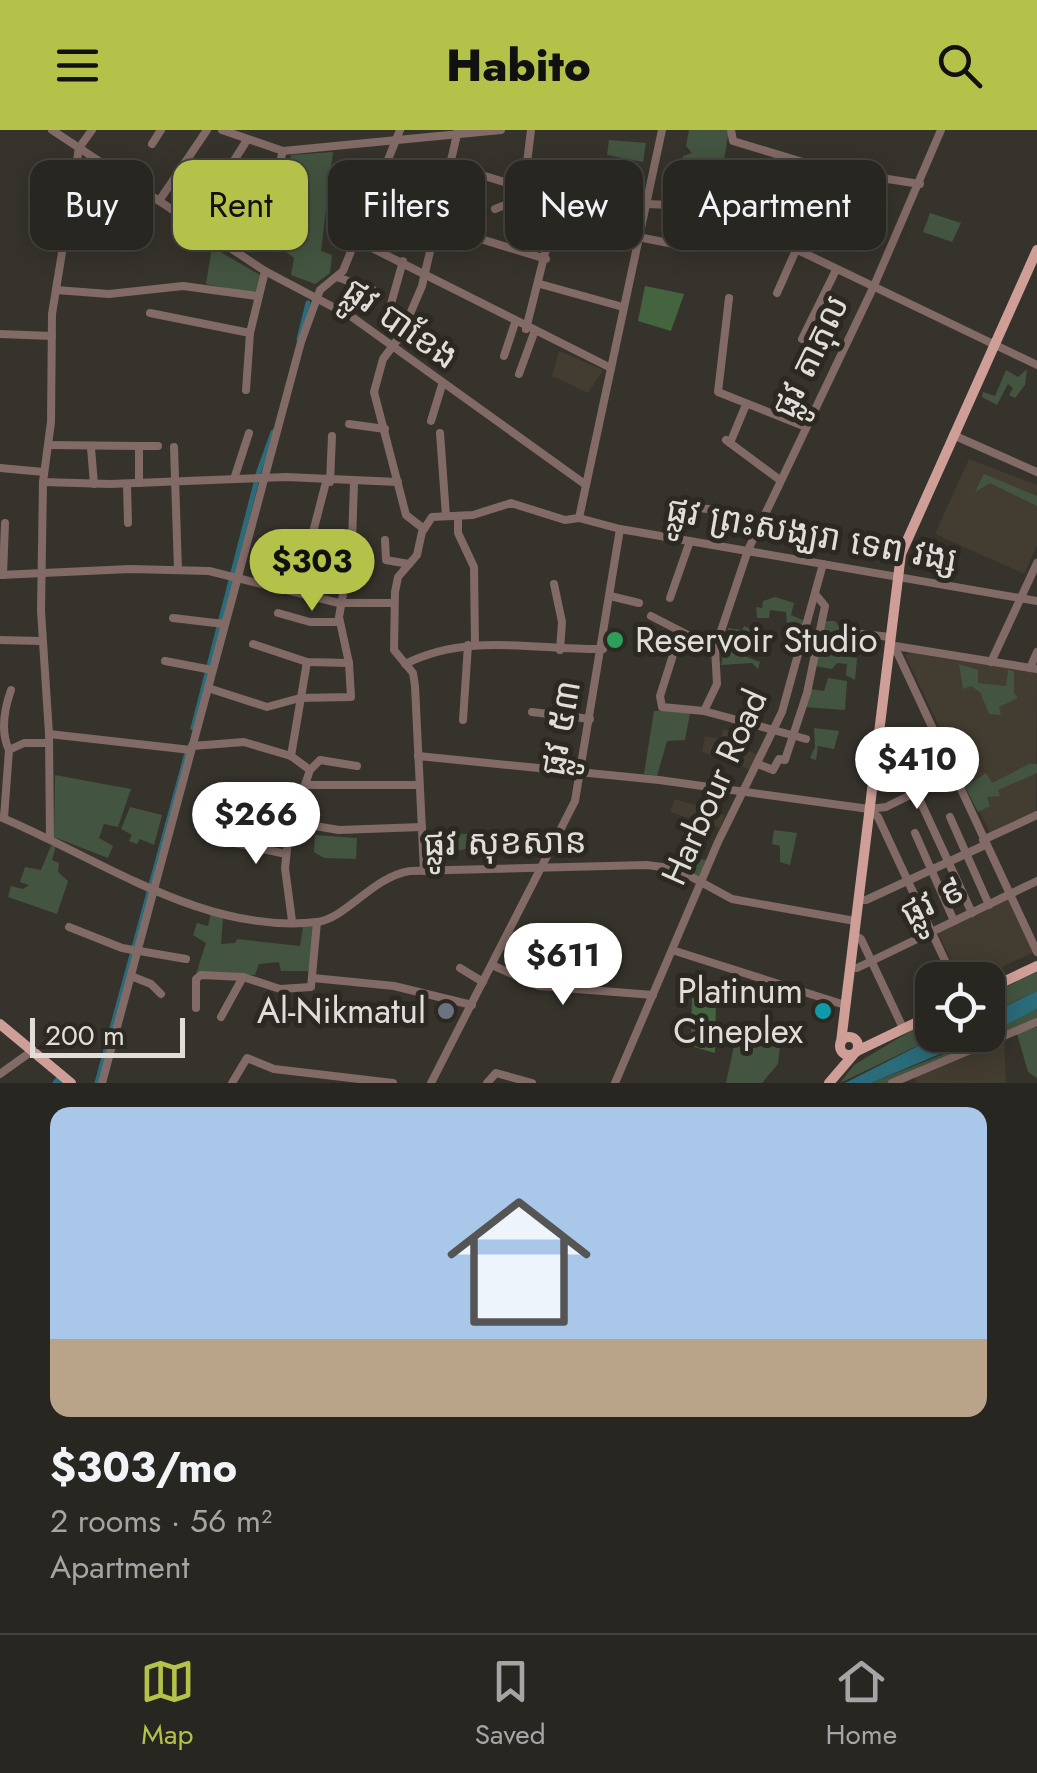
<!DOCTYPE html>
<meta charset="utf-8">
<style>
body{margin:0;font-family:Jost,"Noto Sans Khmer",sans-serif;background:#34322e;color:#f1f3f6;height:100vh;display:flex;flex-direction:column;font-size:38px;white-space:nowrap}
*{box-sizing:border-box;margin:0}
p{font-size:32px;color:#a5a5a5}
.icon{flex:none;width:55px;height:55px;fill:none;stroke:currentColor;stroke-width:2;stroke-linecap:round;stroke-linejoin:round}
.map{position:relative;height:953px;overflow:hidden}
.drawer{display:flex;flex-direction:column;background:#282621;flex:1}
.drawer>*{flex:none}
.top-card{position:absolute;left:30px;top:30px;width:978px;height:90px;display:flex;gap:20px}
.fabs{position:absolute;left:915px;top:832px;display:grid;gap:20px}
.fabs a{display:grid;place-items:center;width:90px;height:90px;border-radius:20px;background:#282621;box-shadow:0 5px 25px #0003,0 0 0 2px #44433f;font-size:50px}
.scale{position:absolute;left:30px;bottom:25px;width:155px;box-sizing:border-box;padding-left:10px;border:5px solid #e1deda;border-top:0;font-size:28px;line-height:35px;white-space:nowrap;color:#e1deda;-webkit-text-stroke:8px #2c2922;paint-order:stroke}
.price{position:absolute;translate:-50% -85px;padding:0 22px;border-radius:35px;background:#fff;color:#222;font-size:32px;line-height:65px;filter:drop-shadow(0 2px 5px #0008)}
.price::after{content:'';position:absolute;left:50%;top:60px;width:30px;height:22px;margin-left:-15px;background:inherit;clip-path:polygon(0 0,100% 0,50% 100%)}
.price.selected{background:#b4c24a;color:#111}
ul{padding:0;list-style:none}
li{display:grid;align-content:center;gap:20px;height:530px;padding:0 50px}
li span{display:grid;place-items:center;height:310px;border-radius:20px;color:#555}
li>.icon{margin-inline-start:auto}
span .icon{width:180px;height:180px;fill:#fffc;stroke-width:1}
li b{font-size:42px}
.pill{padding:0 35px;border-radius:20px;background:#282621;box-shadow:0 5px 25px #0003,0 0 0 2px #44433f;font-size:35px;line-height:90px}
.pill.selected{background:#b4c24a;color:#111}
header{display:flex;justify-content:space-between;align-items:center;height:130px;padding:0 50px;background:#b4c24a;color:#111;font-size:45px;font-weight:800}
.menu{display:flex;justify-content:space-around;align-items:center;height:140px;border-top:2px solid #44433f;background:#282621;font-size:28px;color:#a5a5a5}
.menu a{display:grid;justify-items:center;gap:5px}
.menu .selected{color:#b4c24a}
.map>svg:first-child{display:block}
.built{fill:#433c30}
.green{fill:#435540}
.forest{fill:#43643f}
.water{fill:#2b6c7a}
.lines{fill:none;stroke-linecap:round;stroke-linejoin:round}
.canal{stroke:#2b6c7a;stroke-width:5}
.minor{stroke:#826a66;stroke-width:8}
.major{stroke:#cf9f97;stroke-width:10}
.leisure-dot{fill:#2e9e5b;stroke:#2c2922;stroke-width:4}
.worship-dot{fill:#6b7280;stroke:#2c2922;stroke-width:4}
.culture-dot{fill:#0f9aa8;stroke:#2c2922;stroke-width:4}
.labels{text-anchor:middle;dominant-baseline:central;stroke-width:10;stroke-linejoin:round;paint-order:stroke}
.street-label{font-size:35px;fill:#e1deda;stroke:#2c2922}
.poi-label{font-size:35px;fill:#e1deda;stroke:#2c2922;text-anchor:end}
</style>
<header><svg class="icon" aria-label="menu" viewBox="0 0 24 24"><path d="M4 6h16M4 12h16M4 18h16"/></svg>Habito<svg class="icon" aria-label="search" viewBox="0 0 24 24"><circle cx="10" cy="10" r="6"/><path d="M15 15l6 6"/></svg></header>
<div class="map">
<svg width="1037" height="953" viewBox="0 0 1037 953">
<rect width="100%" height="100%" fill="#36332c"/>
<g class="built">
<path d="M559 221 603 240 588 263 552 246Z"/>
<path d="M969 329 1037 355V415L1024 444 935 404Z"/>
<path d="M912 521 1037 542 1036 681 990 703 905 525Z"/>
<path d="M723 599 736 602 733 615 759 625 751 640 702 622 705 606 721 609Z"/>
<path d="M675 669 725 685 720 698 670 682Z"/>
<path d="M1008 768 1034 822 974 850H961L937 801Z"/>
<path d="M1004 907 1006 953H917L914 946Z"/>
</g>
<g class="green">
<path d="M689 0H729L724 30H717L713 46 702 43 704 35 683 34V26L692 23 686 16Z"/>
<path d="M609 10 646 13 643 32 607 25Z"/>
<path d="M333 22 321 121 332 125 330 143 315 154 291 145 294 128 283 120 268 118 291 25Z"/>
<path d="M816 39 841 45 837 61 816 59Z"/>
<path d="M772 61 782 64 775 78 782 83 776 104 749 94 754 78Z"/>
<path d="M930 83 961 93 952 112 923 102Z"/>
<path d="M212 117 260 145 256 164 206 154Z"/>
<path d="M1027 239 1025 255 1015 268 1009 265 1013 258 1008 254 997 275 982 267 983 262 995 266 1006 240 1018 247Z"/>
<path d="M984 344 1037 366V376L990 353 975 362Z"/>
<path d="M775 467 794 473 791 485 805 491 804 499 787 493 786 482 770 480 769 488H757L756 477 762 478 763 471Z"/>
<path d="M824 491H835C844 502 849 512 842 526L857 528 855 550 846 545 847 534 837 533 832 539 815 536Z"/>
<path d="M744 496 763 504 761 511 742 509V525L760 532 758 539 752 533 721 535 728 498 742 500Z"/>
<path d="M959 534 978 540V553L1006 556 1008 540 1014 541V563L1018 568 999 577 1001 585 989 584 980 562 971 556 963 559Z"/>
<path d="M828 548 847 551 845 580 805 577 810 559 824 561Z"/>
<path d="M667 580 690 583 685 610 667 611 657 646 644 644 654 581Z"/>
<path d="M814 598 839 601 834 619 818 616 816 630 810 628 815 617Z"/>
<path d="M1029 634H1037V643L998 660 1000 666 987 667 990 676 978 682 965 657 986 643 992 653Z"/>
<path d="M55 645 131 659 118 697 104 694 99 708 113 716 108 728 54 707Z"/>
<path d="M130 677 162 685 154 715 140 709 137 714 129 711 132 705 121 699Z"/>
<path d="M685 695 695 696 701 703 697 729 706 730 699 750 680 737 690 718 680 717Z"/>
<path d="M774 700 797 703 790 735 780 732V716L772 714Z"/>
<path d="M444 703 468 704V718L445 725Z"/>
<path d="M315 705 357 708 356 729 324 728 314 722Z"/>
<path d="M51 716H56L52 730 59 733 58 742 68 751 57 784 8 767 11 756 23 759 29 755 20 752 25 737 41 740Z"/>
<path d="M211 783 223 787 221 814 235 813 237 809 300 816 303 797 316 796 311 841H281L279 832 259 834 255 845 196 844 206 813 193 805 197 793 208 796Z"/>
<path d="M1037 842V861L988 884V865Z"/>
<path d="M1037 879V892L888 953H871L964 916Z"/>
<path d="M932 888V905H940L840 953 854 935Z"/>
<path d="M738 897 781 905 778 934 762 953H726Z"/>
<path d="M1037 897V948L1028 942 1017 904Z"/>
</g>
<g class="forest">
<path d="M645 156 684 164 671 201 638 191Z"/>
<path d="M692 868 716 870 715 923 691 916Z"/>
</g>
<g class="water">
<path d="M1037 861V879L988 904V885Z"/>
<path d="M940 905H985L871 953H845Z"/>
</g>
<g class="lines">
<g class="canal">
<path d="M299 209 308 173"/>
<path d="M258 344 273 302"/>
<path d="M193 598 257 349"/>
<path d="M55 953 58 949 62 953"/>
<path d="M97 953 188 619"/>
</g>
<g class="minor">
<path d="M52 0 265 141 352 187 586 355"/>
<path d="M222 0 283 21 501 0"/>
<path d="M731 0 733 11 829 40 920 54"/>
<path d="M152 14 161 0"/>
<path d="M452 36 524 58"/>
<path d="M401 57 444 65"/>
<path d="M524 58 531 0"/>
<path d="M159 71 207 0"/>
<path d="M646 74 697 76 727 86 1037 235"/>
<path d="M495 79 525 67 575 84 641 98"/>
<path d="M719 83 728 50"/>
<path d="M194 94 247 10"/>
<path d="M243 94 270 109"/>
<path d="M435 95 546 129"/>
<path d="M638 107 684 116 710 114"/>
<path d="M356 110 611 238"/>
<path d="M228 117 275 49 283 21"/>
<path d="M337 147 373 160"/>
<path d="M540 154 623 177"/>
<path d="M56 160 109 164 183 156 257 166"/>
<path d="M777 163 796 120"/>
<path d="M729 168 718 262 806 297"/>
<path d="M391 174 403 131"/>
<path d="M150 183 250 203"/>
<path d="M526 199 556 79"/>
<path d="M0 204 52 206"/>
<path d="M802 209 836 140"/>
<path d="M504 226 515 193"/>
<path d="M519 244 534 203"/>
<path d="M246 260 250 203 265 141"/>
<path d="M431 291 442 255"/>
<path d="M349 294 385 299"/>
<path d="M440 303 446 386"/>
<path d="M953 305 1037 342"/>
<path d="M726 310 780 350"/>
<path d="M730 313 745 277"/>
<path d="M49 315 139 316"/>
<path d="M174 317 178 440"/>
<path d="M91 318 94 354"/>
<path d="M0 338 44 342"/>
<path d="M234 349 249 303"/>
<path d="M43 352 110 354 286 347 398 352"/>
<path d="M330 352 332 306"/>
<path d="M139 353V316H158"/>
<path d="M127 354 128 393"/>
<path d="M458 386V403L474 437 475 514"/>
<path d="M579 388 620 399 1037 471"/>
<path d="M579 388 662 0"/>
<path d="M424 399 406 385 374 262 383 229 401 205 422 156 458 0"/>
<path d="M676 408 687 377 708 379"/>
<path d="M385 410 386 430 409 434"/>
<path d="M0 445 130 439 209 441 339 473H394"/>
<path d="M3 445 5 393"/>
<path d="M554 454 562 492 560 520"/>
<path d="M298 460 326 352"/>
<path d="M610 466 639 473"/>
<path d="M670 468 690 411"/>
<path d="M278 483 310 492H339"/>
<path d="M651 486 715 519"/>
<path d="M173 488 224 494"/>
<path d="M680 503 660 566 662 577 704 581 806 609"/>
<path d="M854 503 890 507"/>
<path d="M0 510 42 511"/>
<path d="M253 514 307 532 349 533"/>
<path d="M889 515 898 524 1037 822"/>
<path d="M889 515 1037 539"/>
<path d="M165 531 212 540"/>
<path d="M307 532 291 626 310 640"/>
<path d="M991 532 1037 433"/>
<path d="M405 534C468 502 535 520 603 519"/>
<path d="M1030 538 1037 522"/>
<path d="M208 558 267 577 300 568 351 567 349 533 339 487 352 412 354 352"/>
<path d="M704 581 717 554 715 519 748 420 873 158 941 0"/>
<path d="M532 582 590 589"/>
<path d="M463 590 468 515"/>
<path d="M49 604 191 620"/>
<path d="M192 616 244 612 291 626"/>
<path d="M9 620C0 601 4 580 11 560"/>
<path d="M418 626 659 650 869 679 886 677 953 644"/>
<path d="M758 634 773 640 779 629 785 630 807 563 825 476 816 465"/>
<path d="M308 655H419"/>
<path d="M916 662 972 783"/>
<path d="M869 679 878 687 954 850"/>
<path d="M237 683 339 700 422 697"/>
<path d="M0 687C99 728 204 805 317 792 347 788 372 747 410 741L647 735 677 739 732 769 855 791"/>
<path d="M950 687 989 775"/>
<path d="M4 688 9 620 24 613H49"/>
<path d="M915 703 954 791"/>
<path d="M50 709 49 604 41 481 43 352 51 292 52 184 79 18 92 0"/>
<path d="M983 710 1037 685"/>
<path d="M235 713 286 724"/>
<path d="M424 741 415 556 413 543 394 520 395 462 398 447 417 425 422 402 432 387 473 385 511 373 565 390 579 388"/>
<path d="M858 770H866L985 715"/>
<path d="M292 791 285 738 289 702 310 640 320 630 357 636"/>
<path d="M69 797 122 818 186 829"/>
<path d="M854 805 861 809 903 898"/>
<path d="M672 820 845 875"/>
<path d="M492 835 539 856 653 865"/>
<path d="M850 837 857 838 1037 751"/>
<path d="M460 838 483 852"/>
<path d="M131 846 151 854 161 864"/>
<path d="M313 848 394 856 472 875"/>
<path d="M196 878V849L201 845 243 847 280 859 311 857 317 792"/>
<path d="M221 887 243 847"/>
<path d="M0 944 32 921"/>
<path d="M102 953 301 212 320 160 343 141 400 0"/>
<path d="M232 953 247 928 274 939 393 953"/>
<path d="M431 953 575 671 620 399"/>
<path d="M487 953 496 943 532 953"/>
<path d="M615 953 718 712 782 582 823 434"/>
<path d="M892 953 1037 892"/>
</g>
<g class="major">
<path d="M988 859 1037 836"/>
<path d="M0 894 71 953"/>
<circle cx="849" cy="916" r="9"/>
<path d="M841 912 901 424 1037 120"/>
<path d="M857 921 932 885"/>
<path d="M829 953 853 925"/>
</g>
</g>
<circle class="leisure-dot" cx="615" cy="510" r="10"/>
<circle class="worship-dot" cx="446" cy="881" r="10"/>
<circle class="culture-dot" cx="823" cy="881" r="10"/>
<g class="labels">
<g class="street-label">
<text transform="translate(401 193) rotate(35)">ផ្លូវ បាខែង</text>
<text transform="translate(810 226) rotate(-64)">ផ្លូវ តាភុល</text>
<text transform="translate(812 404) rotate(10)">ផ្លូវ ព្រះសង្ឃរា ទេព វង្ស</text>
<text transform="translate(560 598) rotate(-80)">ផ្លូវ ៥៣</text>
<text transform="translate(714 657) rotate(-66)">Harbour Road</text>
<text transform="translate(505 712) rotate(-1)">ផ្លូវ សុខសាន</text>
<text transform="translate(932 771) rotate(-26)">ផ្លូវ ៩</text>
</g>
<g class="poi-label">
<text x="635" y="510" text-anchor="start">Reservoir Studio</text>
<text x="803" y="861">Platinum<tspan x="803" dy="40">Cineplex</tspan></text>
<text x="426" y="881">Al-Nikmatul</text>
</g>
</g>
</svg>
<div class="fabs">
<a><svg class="icon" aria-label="locate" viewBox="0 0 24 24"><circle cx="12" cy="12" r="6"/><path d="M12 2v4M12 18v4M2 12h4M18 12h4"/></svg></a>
</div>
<div class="scale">200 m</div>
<b class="price selected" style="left:312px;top:484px">$303</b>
<b class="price" style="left:917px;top:682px">$410</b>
<b class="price" style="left:256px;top:737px">$266</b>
<b class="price" style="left:563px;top:878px">$611</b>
<div class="top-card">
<a class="pill">Buy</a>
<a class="pill selected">Rent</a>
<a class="pill">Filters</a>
<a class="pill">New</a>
<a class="pill">Apartment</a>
</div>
</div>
<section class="drawer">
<ul>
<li><span style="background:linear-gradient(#a9c7e8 75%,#b9a48a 0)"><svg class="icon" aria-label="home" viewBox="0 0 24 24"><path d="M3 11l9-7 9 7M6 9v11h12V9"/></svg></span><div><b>$303/mo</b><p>2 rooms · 56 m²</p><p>Apartment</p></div></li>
</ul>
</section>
<nav class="menu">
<a class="selected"><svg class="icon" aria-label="map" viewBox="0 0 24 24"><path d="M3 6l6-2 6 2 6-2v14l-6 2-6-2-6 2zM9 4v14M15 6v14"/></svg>Map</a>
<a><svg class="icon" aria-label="saved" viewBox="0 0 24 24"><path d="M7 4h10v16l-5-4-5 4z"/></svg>Saved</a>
<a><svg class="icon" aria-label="home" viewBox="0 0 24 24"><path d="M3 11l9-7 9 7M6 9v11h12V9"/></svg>Home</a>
</nav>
